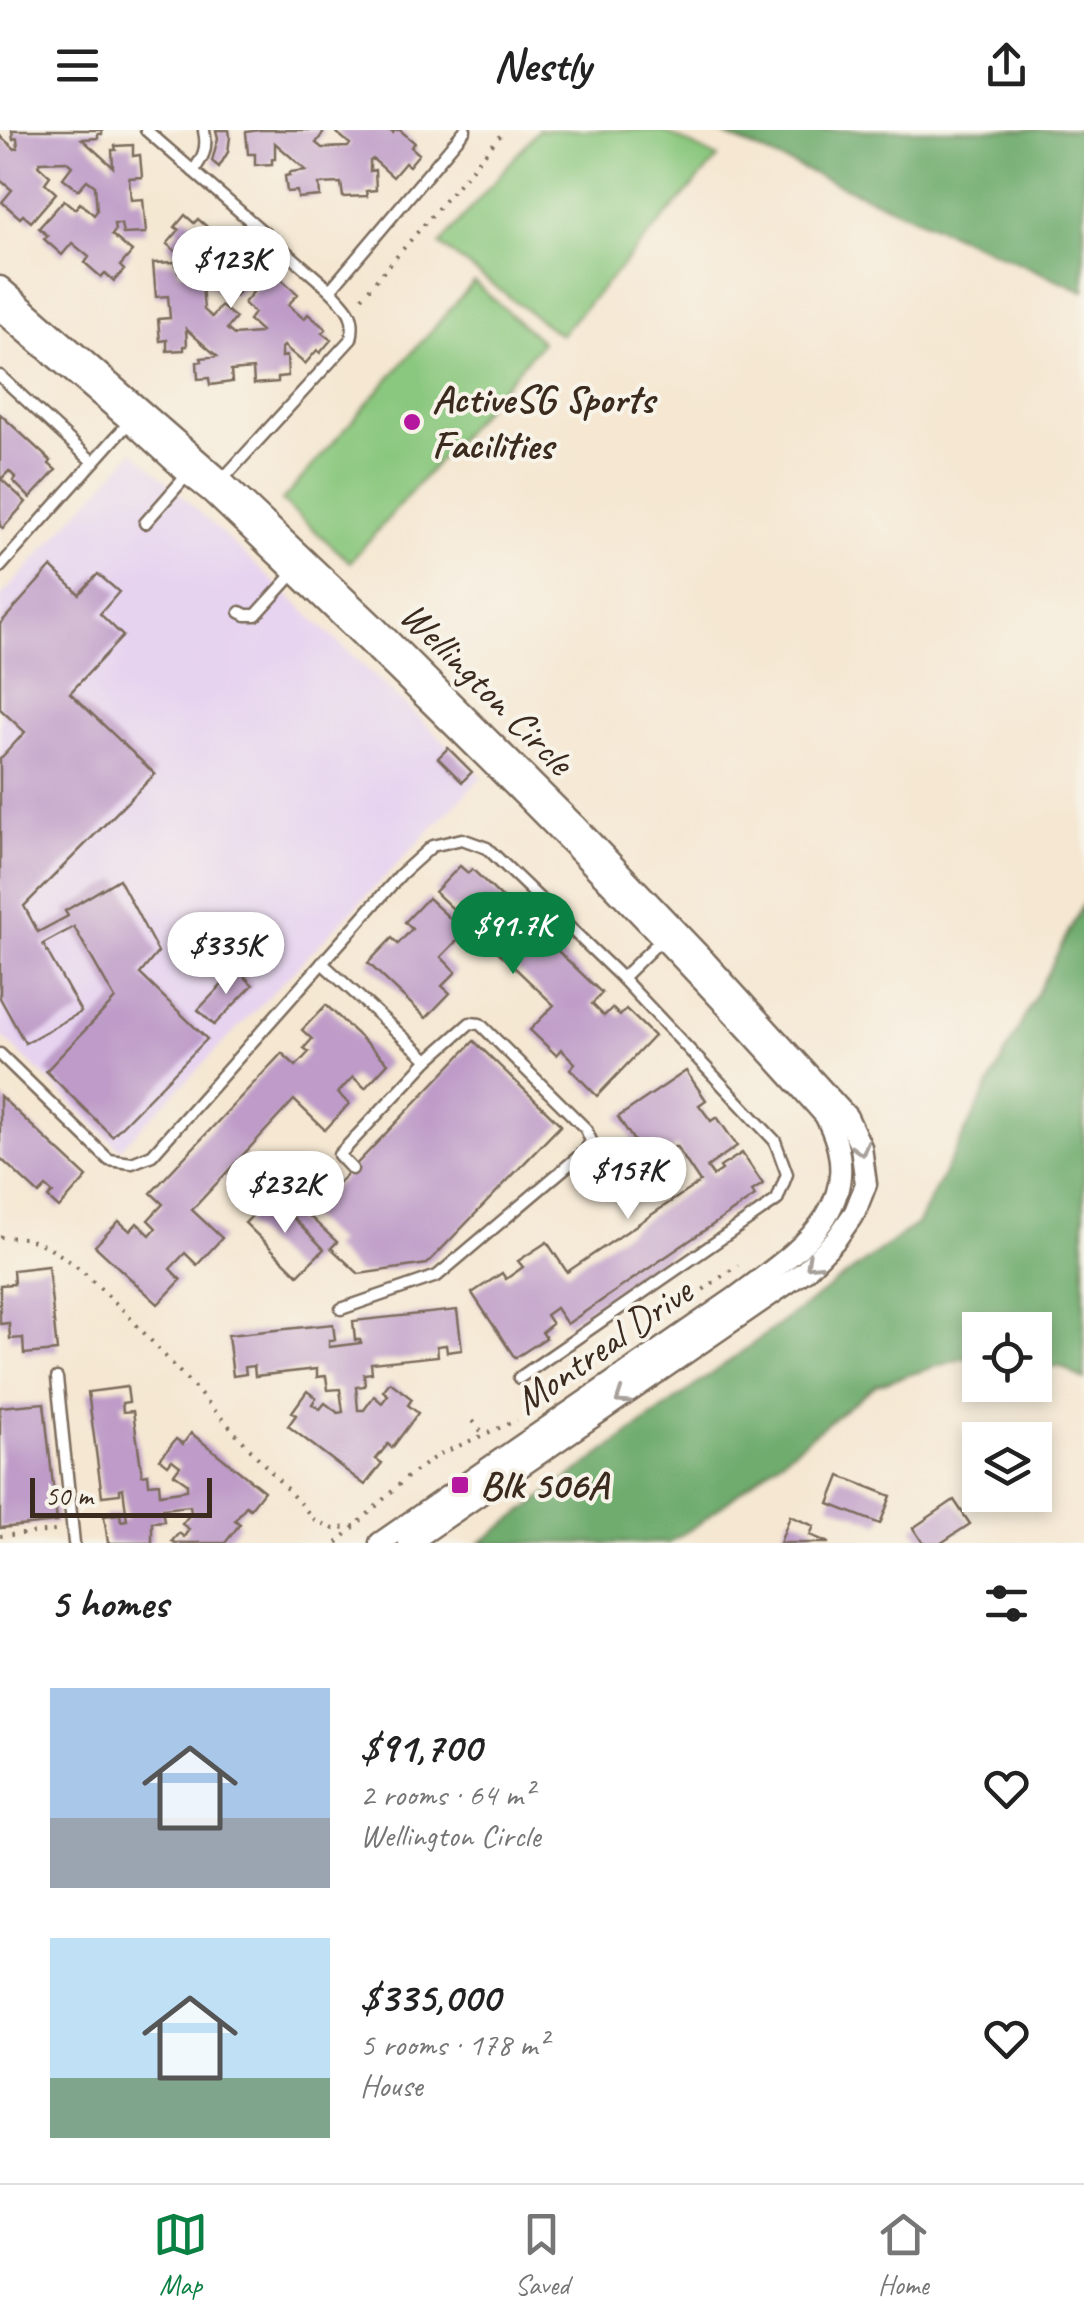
<!DOCTYPE html>
<meta charset="utf-8">
<style>
body{margin:0;font-family:Caveat,sans-serif;background:#f6f6f6;color:#222;height:100vh;display:flex;flex-direction:column;font-size:38px;white-space:nowrap}
*{box-sizing:border-box;margin:0}
p{font-size:32px;color:#767676}
.icon{flex:none;width:55px;height:55px;fill:none;stroke:currentColor;stroke-width:2;stroke-linecap:round;stroke-linejoin:round}
.map{position:relative;height:1413px;overflow:hidden}
.sheet{display:flex;flex-direction:column;background:#fff;flex:1}
.sheet>*{flex:none}
.tools{position:absolute;left:962px;top:1182px;display:grid;gap:20px}
.tools a{display:grid;place-items:center;width:90px;height:90px;border-radius:0px;background:#fff;box-shadow:0 5px 15px #0003;font-size:50px}
.scale{position:absolute;left:30px;bottom:25px;width:182px;box-sizing:border-box;padding-left:10px;border:5px solid #3b2a1e;border-top:0;font-size:28px;line-height:35px;white-space:nowrap;color:#3b2a1e;-webkit-text-stroke:8px #f7f3e8;paint-order:stroke}
.price{position:absolute;translate:-50% -85px;padding:0 22px;border-radius:35px;background:#fff;color:#222;font-size:32px;line-height:65px;filter:drop-shadow(0 2px 5px #0008)}
.price::after{content:'';position:absolute;left:50%;top:60px;width:30px;height:22px;margin-left:-15px;background:inherit;clip-path:polygon(0 0,100% 0,50% 100%)}
.price.current{background:#0b8043;color:#fff}
ul{padding:0;list-style:none}
li{display:flex;align-items:center;gap:30px;height:250px;padding:0 50px}
li span{display:grid;place-items:center;flex:none;width:280px;height:200px;border-radius:0px;color:#555}
li>.icon{margin-inline-start:auto}
span .icon{width:120px;height:120px;fill:#fffc;stroke-width:1}
li b{font-size:42px}
h2{display:flex;justify-content:space-between;align-items:center;height:120px;padding:0 50px;font-size:42px}
header{display:flex;justify-content:space-between;align-items:center;height:130px;padding:0 50px;background:#fff;font-size:45px;font-weight:700}
.tabs{display:flex;justify-content:space-around;align-items:center;height:140px;border-top:2px solid #e0e0e0;background:#fff;font-size:28px;color:#767676}
.tabs a{display:grid;justify-items:center;gap:5px}
.tabs .current{color:#0b8043}
.map>svg:first-child{display:block}
.built{fill:#e6d3f0}
.green{fill:#8bc87f;stroke:#63794e;stroke-width:2.5}
.forest{fill:#70ac6e;stroke:#566b46;stroke-width:2.5}
.building{fill:#be9bc8}
.lines{fill:none;stroke-linecap:round;stroke-linejoin:round}
.lane-casing{stroke:#7c6c5d;stroke-width:15}
.street-casing{stroke:#7c6c5d;stroke-width:25}
.path{stroke:#7c6c5d;stroke-width:4;stroke-dasharray:2.5 8;stroke-linecap:butt}
.lane{stroke:#fff;stroke-width:10}
.street{stroke:#fff;stroke-width:20}
.oneway{stroke:#a79f9a}
.poi-dot{fill:#b5179e;stroke:#f7f3e8;stroke-width:4}
.labels{text-anchor:middle;dominant-baseline:central;stroke-width:8;stroke-linejoin:round;paint-order:stroke}
.poi-label{font-size:40px;font-weight:bold;fill:#3b2a1e;stroke:#f7f3e8;text-anchor:start}
.street-label{font-size:40px;fill:#3b2a1e;stroke:#f7f3e8}
</style>
<header><svg class="icon" aria-label="menu" viewBox="0 0 24 24"><path d="M4 6h16M4 12h16M4 18h16"/></svg>Nestly<svg class="icon" aria-label="share" viewBox="0 0 24 24"><path d="M12 15V3M7 8l5-5 5 5M5 13v7h14v-7"/></svg></header>
<div class="map">
<svg width="1084" height="1413" viewBox="0 0 1084 1413">
<rect width="100%" height="100%" fill="#f7f3e8"/>
<filter id="ink" filterUnits="userSpaceOnUse"><feTurbulence type="fractalNoise" baseFrequency=".01" numOctaves="2"/><feDisplacementMap in="SourceGraphic" scale="20" xChannelSelector="R" yChannelSelector="G"/><feConvolveMatrix kernelMatrix="1 2 1 2 8 2 1 2 1" color-interpolation-filters="sRGB"/></filter>
<filter id="wash" filterUnits="userSpaceOnUse"><feTurbulence type="fractalNoise" baseFrequency=".0048" numOctaves="4" result="noise"/><feDisplacementMap in="SourceGraphic" scale="40" xChannelSelector="R" yChannelSelector="G"/><feGaussianBlur stdDeviation="2.25" result="paint"/><feColorMatrix in="noise" values="0 0 0 0 0 0 0 0 0 0 0 0 0 0 0 0 0 1.4 0 .05"/><feComposite in="paint" operator="in"/></filter>
<g filter="url(#wash)">
<rect width="100%" height="100%" fill="#f5e7d2"/>
<path class="built" d="M134 321 482 647 120 1019 0 904V468Z"/>
<g class="green">
<path d="M538 0H661L718 28 560 205 440 115Z"/>
<path d="M474 152 542 212 350 432 282 371Z"/>
</g>
<g class="forest">
<path d="M713 0H1084V161Z"/>
<path d="M1084 772V1250L1062 1237 1035 1235V1200H980V1229L964 1228 876 1255 697 1395 668 1413H480L918 1093Z"/>
</g>
<g id="blocks">
<g class="building">
<path d="M12 0H102V4H98V8L82 9 113 37 112 20H116L115 16 133 15V26L140 25 142 47 129 48 131 70 143 69 146 103 123 104 121 94H114L115 101 112 105 132 122 120 136 124 140 114 151 105 143 101 147 85 133 89 127 72 113 62 125 44 109 48 106 39 98 64 70 75 79 80 73 94 85 97 81 95 56 87 50 78 60 63 48 72 36 66 31 40 32 38 35 50 46 45 53 56 63 31 92 23 85 20 88 2 72 12 60 0 50V6L15 19 18 18 17 8 13 9Z"/>
<path d="M216 0H229L230 7 228 22 219 37 212 31 218 8Z"/>
<path d="M259 0H322L324 2 316 13 322 18 348 17 350 14 337 3 340 0H389L393 3 395 0H400L415 13 411 17 419 24 409 36 405 33 393 47 373 29 370 31V41L375 40 376 60 366 61 367 66 343 67 341 53 319 54 320 66 298 68 297 61 287 62 285 46 290 45V42L306 40 275 13V29H272V34L255 35V24H248L246 2Z"/>
<path d="M185 85 194 93 198 89 214 103 209 109 226 123 237 111 254 126 251 130 260 137 235 166 224 156 219 163 205 151 202 155 204 180 212 187 221 176 236 188 227 199 234 205 259 203 261 201 249 190 254 183 244 173 268 144 276 151 279 147 298 164 288 175 304 189 308 184 326 199 322 203 331 210 320 223 317 220 305 234 284 216 282 218V227L287 226 288 246 278 247V252L254 254 253 239 231 241 232 252 210 255 209 248 198 249 197 232 202 231 201 228 217 226 186 199 187 216H184V220L167 221V210L160 211 158 189 170 188 168 166 156 167 153 133 175 132 176 136H178V142H185L184 135 187 131 167 114 179 100 175 97Z"/>
<path d="M0 284 51 331 49 334 56 340 30 368 13 351 16 348 9 341 1 349 26 372 3 398 0 396Z"/>
<path d="M51 437 79 464 98 444 119 462 100 484 123 506 70 563 155 644 24 776 38 802 68 786 65 781 119 749 158 822 140 844 207 909 112 1006 46 941 115 869 74 797 43 814 81 882 25 913 0 868V629L25 602 0 579V494Z"/>
<path d="M448 618 472 642 462 652 438 628Z"/>
<path d="M460 736 468 743 472 739 602 863 592 874 604 886 612 878 620 886 626 879 654 906 597 966 570 939 575 933 561 919 556 925 530 900 554 875 471 796 441 827 456 842 442 856 450 863 426 888 368 833 392 808 398 814 412 799 405 792 428 768 455 793 463 784 455 777 453 779 435 762Z"/>
<path d="M237 839 253 855 214 895 198 880Z"/>
<path d="M326 875 388 933 365 958 353 947 338 963 349 974 325 1000 294 970 192 1080 222 1108 197 1135 185 1123 170 1139 181 1150 158 1174 95 1116 119 1091 130 1101 137 1093 150 1105 156 1098 148 1090 163 1074 151 1063 282 923 296 936 309 922 304 918 312 909 302 900Z"/>
<path d="M474 911 561 995 427 1134 359 1144 331 1118 337 1112 308 1085Z"/>
<path d="M686 941 706 970 699 975 711 991 717 987 737 1016 707 1037 713 1046 722 1040 720 1037 742 1023 763 1054 752 1061 755 1066 567 1194 556 1178 546 1185 552 1194 542 1202 546 1208 515 1228 472 1163 502 1143 506 1149 523 1137 518 1131 547 1112 567 1142 700 1052 676 1016 656 1030 644 1012 638 1017 618 987Z"/>
<path d="M0 966 87 1047 59 1078 48 1068 53 1063 46 1057 39 1064 0 1028Z"/>
<path d="M272 1066 324 1119 298 1145 245 1093Z"/>
<path d="M48 1136 57 1221 24 1224 23 1208 10 1209 9 1193 0 1194V1155L14 1154 13 1140Z"/>
<path d="M457 1180 462 1220 447 1222 446 1215 437 1216 438 1226 371 1233 372 1243 364 1244 365 1256 356 1257 358 1280H364L374 1266 382 1273 388 1265 383 1261 390 1252 412 1269 408 1275 418 1283 392 1318 388 1314 376 1329 382 1333 365 1355 288 1296 296 1285 292 1282 307 1261 316 1268 312 1274 320 1279 325 1273 338 1283 343 1282 340 1259 328 1260 326 1246 317 1247V1239L255 1246 254 1236 245 1237 246 1244 233 1246 228 1205 333 1194 335 1210H329V1217L361 1213 360 1210H355L353 1191Z"/>
<path d="M127 1257 129 1272 122 1273 123 1282 133 1281 142 1345 148 1344 149 1354 159 1353 160 1364 187 1360V1353L174 1344 180 1336 172 1330 168 1335 160 1329 176 1309 183 1314 191 1303 264 1361 250 1379 246 1376 235 1390 240 1394 225 1413H175L172 1411 179 1403 184 1407 189 1399 182 1394 191 1383 190 1376 162 1379 164 1391 152 1392V1413H108L104 1386 120 1384 121 1391 127 1390 123 1358 120 1359V1364L102 1366 88 1262Z"/>
<path d="M44 1273 57 1392 0 1398V1277Z"/>
<path d="M840 1346 891 1366 880 1394 829 1374Z"/>
<path d="M954 1370 970 1394 941 1413H923L913 1398Z"/>
<path d="M790 1386 814 1396 810 1405 829 1413H780Z"/>
</g>
</g>
</g>
<g filter="url(#ink)">
<use href="#blocks" fill-opacity="0" stroke="#7c6c5d" stroke-width="2.5"/>
<g class="lines">
<g class="lane-casing">
<g id="lane">
<path d="M146 0 330 160C346 177 357 184 351 209L221 351"/>
<path d="M193 41C203 28 208 18 204 1"/>
<path d="M330 160 465 0"/>
<path d="M0 246 93 332"/>
<path d="M145 393 188 344"/>
<path d="M0 437 133 288"/>
<path d="M240 482 246 485H256L295 442"/>
<path d="M322 833 428 930"/>
<path d="M622 848 664 807"/>
<path d="M0 924 109 1030 132 1033 152 1025 401 744 432 716 462 709 487 718 622 848 775 1011 787 1044 777 1070 519 1248"/>
<path d="M341 1179 437 1146 585 1021 591 1011 586 999 480 894 470 893 428 930 339 1025 352 1039"/>
<path d="M57 1248 74 1413"/>
</g>
</g>
<g class="street-casing">
<g id="street">
<path d="M0 157 222 351 373 494 574 694 706 832 847 987 861 1017 866 1054 855 1082 836 1109 805 1141 409 1413"/>
<path d="M0 180 130 291 188 344 211 362C422 562 632 767 825 985 873 1075 799 1120 735 1168L380 1413"/>
</g>
</g>
<g class="path">
<path d="M362 167 505 0"/>
<path d="M0 1107 26 1108 49 1117 79 1138 123 1180 315 1390 334 1399 355 1396"/>
<path d="M652 1196 738 1135"/>
<path d="M473 1291 483 1304"/>
<path d="M0 1406 55 1401"/>
<path d="M337 1413 405 1349 436 1326 517 1290"/>
</g>
<use href="#lane" class="lane"/>
<use href="#street" class="street"/>
</g>
<defs><path id="oneway-chevron" d="M-2-3.5L2.5 0L-2 3.5" fill="none" stroke-width="1.6" stroke-linecap="round" stroke-linejoin="round" transform="scale(2.5)"/></defs>
<g class="oneway">
<use href="#oneway-chevron" transform="translate(861 1019) rotate(74)"/>
<use href="#oneway-chevron" transform="translate(812 1133) rotate(137)"/>
<use href="#oneway-chevron" transform="translate(622 1268) rotate(146)"/>
</g>
</g>
<g class="poi-dot">
<circle cx="412" cy="292" r="10"/>
<rect x="450" y="1345" width="20" height="20" rx="5"/>
</g>
<g class="labels">
<g class="poi-label">
<text x="432" y="269">ActiveSG Sports<tspan x="432" dy="46">Facilities</tspan></text>
<text x="480" y="1355">Blk 506A</text>
</g>
<g class="street-label">
<text transform="translate(487 558) rotate(45)">Wellington Circle</text>
<text transform="translate(603 1216) rotate(-35)">Montreal Drive</text>
</g>
</g>
</svg>
<div class="tools">
<a><svg class="icon" aria-label="locate" viewBox="0 0 24 24"><circle cx="12" cy="12" r="6"/><path d="M12 2v4M12 18v4M2 12h4M18 12h4"/></svg></a>
<a><svg class="icon" aria-label="layers" viewBox="0 0 24 24"><path d="M12 4l9 5-9 5-9-5zM3 14l9 5 9-5"/></svg></a>
</div>
<div class="scale">50 m</div>
<b class="price" style="left:231px;top:181px">$123K</b>
<b class="price current" style="left:513px;top:847px">$91.7K</b>
<b class="price" style="left:226px;top:867px">$335K</b>
<b class="price" style="left:628px;top:1092px">$157K</b>
<b class="price" style="left:285px;top:1106px">$232K</b>
</div>
<section class="sheet">
<h2>5 homes<svg class="icon" aria-label="filters" viewBox="0 0 24 24"><path d="M4 7h16M4 17h16"/><circle cx="9" cy="7" r="2"/><circle cx="15" cy="17" r="2"/></svg></h2>
<ul>
<li><span style="background:linear-gradient(#a9c7e8 65%,#9aa5b1 0)"><svg class="icon" aria-label="home" viewBox="0 0 24 24"><path d="M3 11l9-7 9 7M6 9v11h12V9"/></svg></span><div><b>$91,700</b><p>2 rooms · 64 m²</p><p>Wellington Circle</p></div><svg class="icon" aria-label="heart" viewBox="0 0 24 24"><path d="M12 20l-8-8c-3-5 5-10 8-4 3-6 11-1 8 4z"/></svg></li>
<li><span style="background:linear-gradient(#bfe0f5 70%,#7fa58c 0)"><svg class="icon" aria-label="home" viewBox="0 0 24 24"><path d="M3 11l9-7 9 7M6 9v11h12V9"/></svg></span><div><b>$335,000</b><p>5 rooms · 178 m²</p><p>House</p></div><svg class="icon" aria-label="heart" viewBox="0 0 24 24"><path d="M12 20l-8-8c-3-5 5-10 8-4 3-6 11-1 8 4z"/></svg></li>
</ul>
</section>
<nav class="tabs">
<a class="current"><svg class="icon" aria-label="map" viewBox="0 0 24 24"><path d="M3 6l6-2 6 2 6-2v14l-6 2-6-2-6 2zM9 4v14M15 6v14"/></svg>Map</a>
<a><svg class="icon" aria-label="saved" viewBox="0 0 24 24"><path d="M7 4h10v16l-5-4-5 4z"/></svg>Saved</a>
<a><svg class="icon" aria-label="home" viewBox="0 0 24 24"><path d="M3 11l9-7 9 7M6 9v11h12V9"/></svg>Home</a>
</nav>
